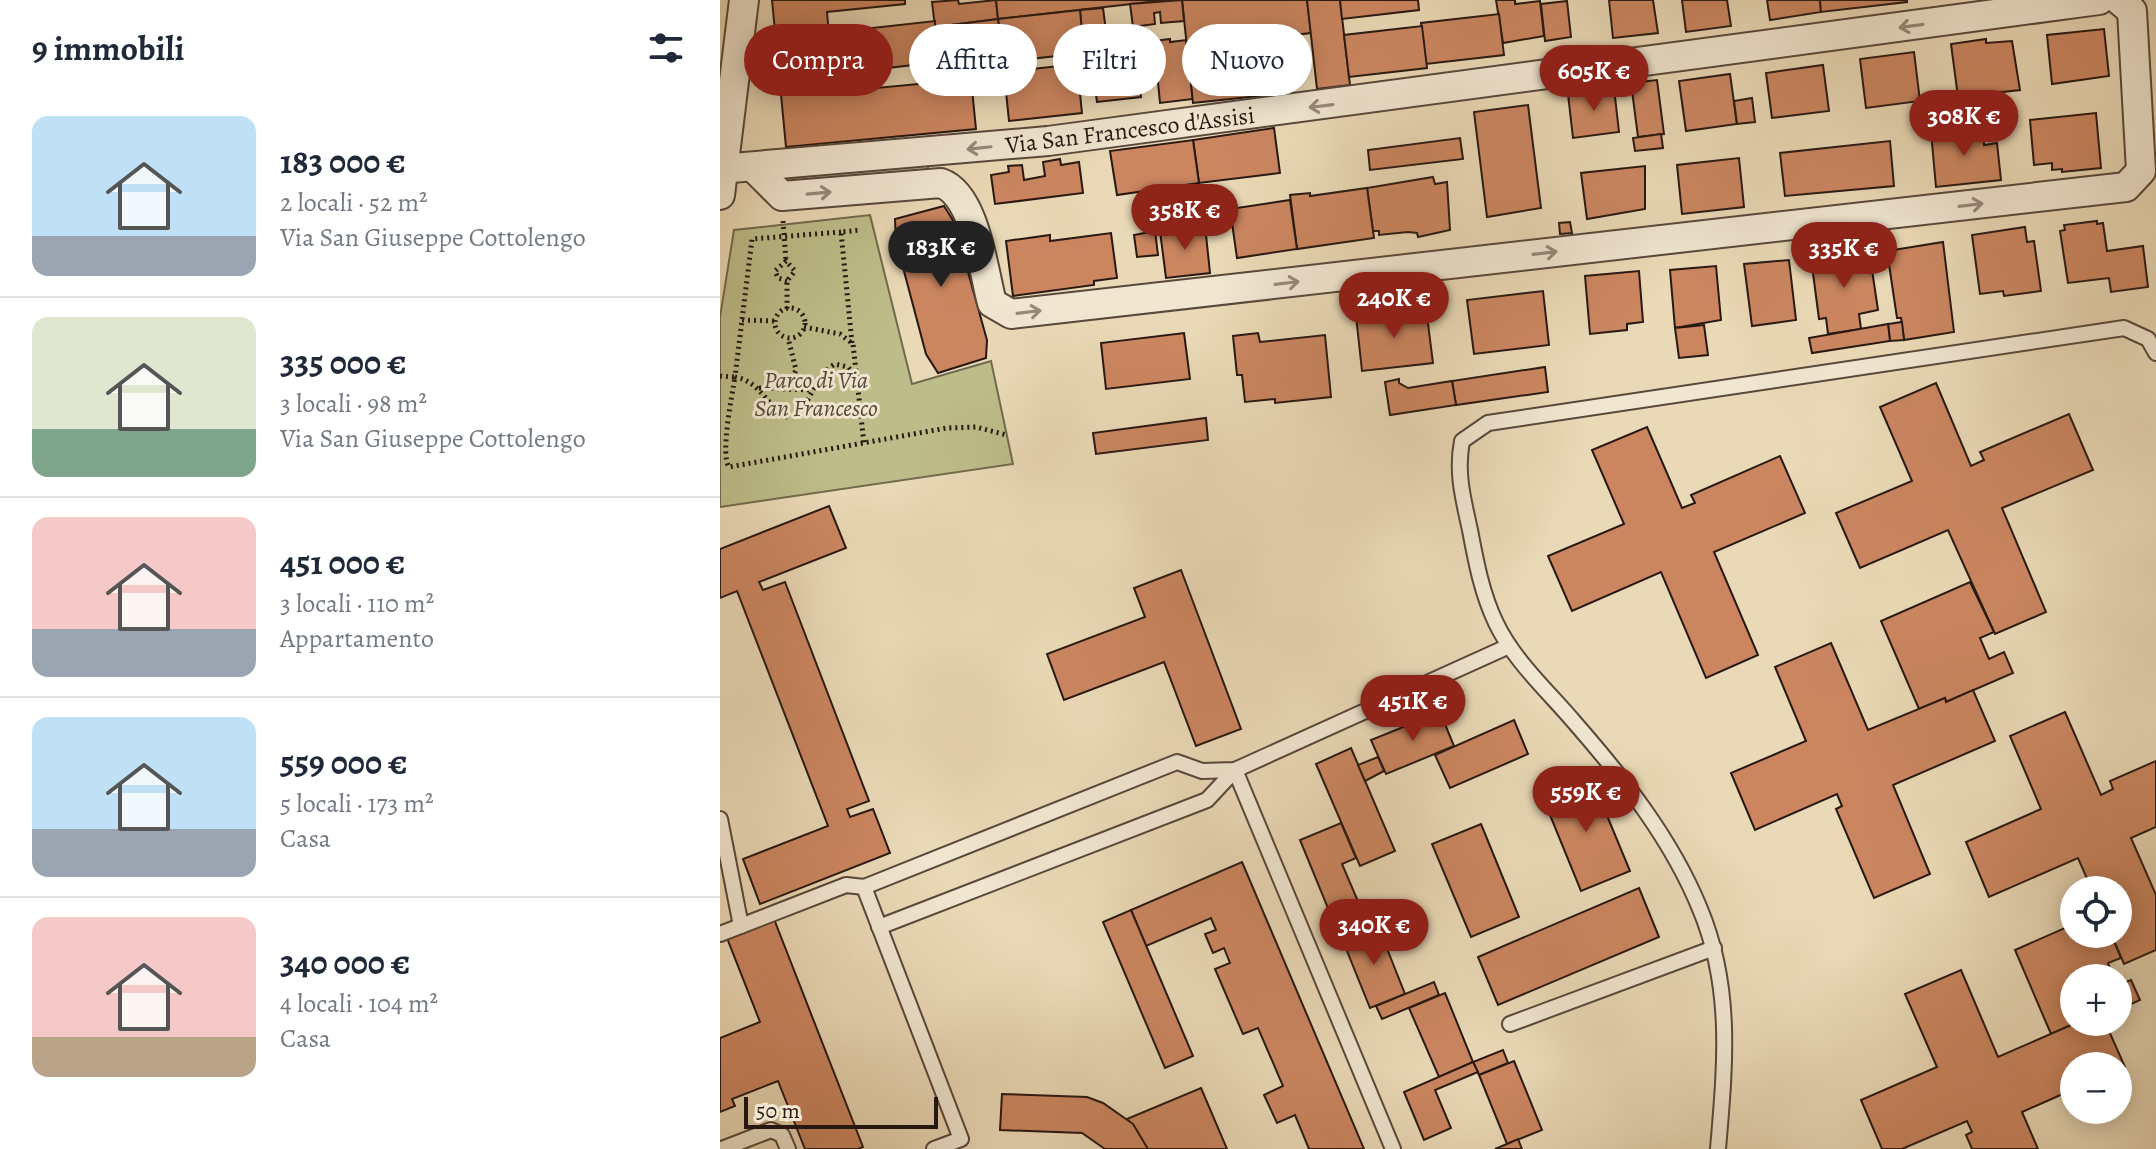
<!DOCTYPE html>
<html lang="it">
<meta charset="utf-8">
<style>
body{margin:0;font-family:Alegreya,serif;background:#f2f2f3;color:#1f2937;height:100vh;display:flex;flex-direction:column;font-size:30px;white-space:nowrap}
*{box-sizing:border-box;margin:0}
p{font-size:26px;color:#747a83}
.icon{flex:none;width:44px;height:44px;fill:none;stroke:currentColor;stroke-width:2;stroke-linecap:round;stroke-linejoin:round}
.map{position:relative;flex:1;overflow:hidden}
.details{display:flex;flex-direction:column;background:#fff;width:720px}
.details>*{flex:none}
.top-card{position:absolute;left:24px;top:24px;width:760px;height:72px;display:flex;gap:16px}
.controls{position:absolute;left:1340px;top:876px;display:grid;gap:16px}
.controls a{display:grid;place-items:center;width:72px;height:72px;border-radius:50%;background:#fff;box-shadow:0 4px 20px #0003;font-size:40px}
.scale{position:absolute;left:24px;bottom:20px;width:194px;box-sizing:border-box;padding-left:8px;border:4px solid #281812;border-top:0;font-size:22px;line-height:28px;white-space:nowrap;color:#281812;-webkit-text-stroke:6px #f1e6d0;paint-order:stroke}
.price{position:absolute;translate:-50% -68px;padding:0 18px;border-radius:28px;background:#8f2418;color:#fff;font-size:26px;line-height:52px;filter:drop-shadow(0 2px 4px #0008)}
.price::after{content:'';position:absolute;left:50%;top:48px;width:24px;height:18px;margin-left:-12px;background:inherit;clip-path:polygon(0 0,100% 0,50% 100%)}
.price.on{background:#222;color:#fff}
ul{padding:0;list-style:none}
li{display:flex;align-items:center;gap:24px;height:200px;padding:0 32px}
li+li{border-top:2px solid #e0e1e3}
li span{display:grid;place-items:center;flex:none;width:224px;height:160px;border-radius:16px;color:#555}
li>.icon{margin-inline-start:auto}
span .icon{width:96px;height:96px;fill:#fffc;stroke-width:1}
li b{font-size:34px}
h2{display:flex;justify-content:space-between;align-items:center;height:96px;padding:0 32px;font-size:34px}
.pill{padding:0 28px;border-radius:36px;background:#fff;box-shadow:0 4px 20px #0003;font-size:28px;line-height:72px}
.pill.on{background:#8f2418;color:#fff}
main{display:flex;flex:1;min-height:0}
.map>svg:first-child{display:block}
.green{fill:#bdbd89;stroke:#726a4e;stroke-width:2}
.building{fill:#cb8660;stroke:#281812;stroke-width:2}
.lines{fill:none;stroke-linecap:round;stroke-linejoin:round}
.lane-casing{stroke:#58483b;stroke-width:18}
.street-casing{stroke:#58483b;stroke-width:32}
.path{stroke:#281812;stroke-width:5;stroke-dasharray:2 4;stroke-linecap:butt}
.lane{stroke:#f1e6d0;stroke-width:14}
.street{stroke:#f1e6d0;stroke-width:28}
.oneway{stroke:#97897a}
.labels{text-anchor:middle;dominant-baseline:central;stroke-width:6;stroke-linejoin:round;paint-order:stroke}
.street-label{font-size:24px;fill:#281812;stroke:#f1e6d0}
.park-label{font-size:24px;font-style:italic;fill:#554a36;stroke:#f1e6d0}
</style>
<main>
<section class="details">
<h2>9 immobili<svg class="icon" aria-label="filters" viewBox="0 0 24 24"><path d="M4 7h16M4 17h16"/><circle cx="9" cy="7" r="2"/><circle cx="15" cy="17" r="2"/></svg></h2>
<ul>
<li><span style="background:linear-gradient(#bfe0f5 75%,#9aa5b1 0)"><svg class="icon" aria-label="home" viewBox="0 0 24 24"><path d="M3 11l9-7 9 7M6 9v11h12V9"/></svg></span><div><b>183 000 €</b><p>2 locali · 52 m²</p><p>Via San Giuseppe Cottolengo</p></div></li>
<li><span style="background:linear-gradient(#dfe7d0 70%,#7fa58c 0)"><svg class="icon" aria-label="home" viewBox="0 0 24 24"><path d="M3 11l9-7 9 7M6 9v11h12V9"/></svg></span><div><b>335 000 €</b><p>3 locali · 98 m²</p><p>Via San Giuseppe Cottolengo</p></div></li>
<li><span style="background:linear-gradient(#f6c9c9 70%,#9aa5b1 0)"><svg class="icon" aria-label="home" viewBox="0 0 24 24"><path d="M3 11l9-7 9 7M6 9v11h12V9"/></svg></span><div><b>451 000 €</b><p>3 locali · 110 m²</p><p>Appartamento</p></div></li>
<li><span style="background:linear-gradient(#bfe0f5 70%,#9aa5b1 0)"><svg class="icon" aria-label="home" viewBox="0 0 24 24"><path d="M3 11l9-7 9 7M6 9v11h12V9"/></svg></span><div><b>559 000 €</b><p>5 locali · 173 m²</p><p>Casa</p></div></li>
<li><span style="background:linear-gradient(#f6c9c9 75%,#b9a48a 0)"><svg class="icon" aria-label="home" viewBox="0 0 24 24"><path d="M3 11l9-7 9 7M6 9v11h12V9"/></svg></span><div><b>340 000 €</b><p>4 locali · 104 m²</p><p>Casa</p></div></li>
</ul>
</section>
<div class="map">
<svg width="1436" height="1149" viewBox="0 0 1436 1149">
<rect width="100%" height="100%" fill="#ead9b6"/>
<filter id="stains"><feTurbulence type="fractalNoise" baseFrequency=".0025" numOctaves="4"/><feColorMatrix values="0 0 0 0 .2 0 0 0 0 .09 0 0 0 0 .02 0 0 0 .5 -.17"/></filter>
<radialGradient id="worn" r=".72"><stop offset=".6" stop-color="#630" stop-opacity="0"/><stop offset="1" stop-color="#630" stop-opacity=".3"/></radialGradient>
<g class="green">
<path d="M208 163V172L75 180V173Z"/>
<path d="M150 215 192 384 271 361 293 464 0 507V317L14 230Z"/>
</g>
<g class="building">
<path d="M52 0H185V4L107 12 114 92 251 79 256 129 66 147Z"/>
<path d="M238 0 239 4 276 0 278 19 215 27 212 2Z"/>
<path d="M276 0H447L278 19Z"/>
<path d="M462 0H587L591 33 467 47Z"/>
<path d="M462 0 464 21 441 23 440 12 434 13 435 24 413 27 410 4Z"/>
<path d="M587 0H620L630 85 597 89Z"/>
<path d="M620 0H698L699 10 622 19Z"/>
<path d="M776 0H795V4L820 1 824 36 783 43Z"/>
<path d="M889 0H933L938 33 893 38Z"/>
<path d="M962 0H1007L1011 26 966 32Z"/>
<path d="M1047 0H1100L1101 12 1050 20Z"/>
<path d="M1100 0H1187V2L1101 12Z"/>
<path d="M847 1 851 37 825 41 821 4Z"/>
<path d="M383 8 386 31 362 34 360 10Z"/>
<path d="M360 10 364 53 283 62 278 19Z"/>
<path d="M779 14 784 55 706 64 701 23Z"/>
<path d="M278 19 280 38 217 45 219 62 125 73 122 52 110 49 108 33 215 21V27Z"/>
<path d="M702 26 707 68 629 77 624 35Z"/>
<path d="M1384 29 1389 76 1332 84 1327 35Z"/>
<path d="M450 39V42L466 40 473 99 440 103 434 41Z"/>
<path d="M1266 39V43L1292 41 1300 90 1238 97 1231 44Z"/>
<path d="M415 46 421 97 377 102 370 52Z"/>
<path d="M1194 52 1200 101 1146 108 1140 59Z"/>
<path d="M544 56 548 95 473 103 469 65Z"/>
<path d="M357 64 362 113 289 121 284 72Z"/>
<path d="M1103 65 1109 111 1052 118 1046 73Z"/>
<path d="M1010 74 1017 124 966 131 959 81Z"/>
<path d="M937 80 944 134 918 137 911 83Z"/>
<path d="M894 88 899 132 853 138 848 94Z"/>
<path d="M1032 98 1035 122 1017 124 1014 101Z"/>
<path d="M808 105 821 208 767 217 754 112Z"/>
<path d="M1376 113 1381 168 1342 172V169L1332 170V163L1314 165 1310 120Z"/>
<path d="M1263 127 1264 145 1277 143 1281 180 1216 187 1211 132Z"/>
<path d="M554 128 560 173 479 183 473 140Z"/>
<path d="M941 134 943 148 915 151 913 138Z"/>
<path d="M740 138 743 159 650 170 648 150Z"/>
<path d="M473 140 479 183 397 195 390 151Z"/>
<path d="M1170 141 1174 186 1065 196 1060 153Z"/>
<path d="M1019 158 1024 207 962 214 957 165Z"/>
<path d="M340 159 341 165 359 162 363 193 275 204 271 175 289 172 288 166 302 165 304 180 325 176 323 162Z"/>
<path d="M925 166V209L867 219 861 173Z"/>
<path d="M713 177 715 184 727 182 730 230 698 237 697 233 688 232 659 235V231H653L647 188Z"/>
<path d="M647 188 654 238 577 249 570 195 590 193V196Z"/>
<path d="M570 200 577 249 517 258 510 209Z"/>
<path d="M224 206 234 222 267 340 266 358 218 373 206 354 176 241 175 219Z"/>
<path d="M1377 221V224L1383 223 1387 251 1423 246 1428 287 1391 292 1389 278 1348 283 1340 231 1345 230 1344 225Z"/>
<path d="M850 222 852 233 840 234 839 223Z"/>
<path d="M485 225 490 273 446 278 440 231Z"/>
<path d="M1305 227 1307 242 1314 241 1321 291 1284 296 1283 291 1260 294 1252 235Z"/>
<path d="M435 231 438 255 417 257 414 235Z"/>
<path d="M391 233 397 278 374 281V285L293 296 286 241 330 235V241Z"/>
<path d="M1223 242 1234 332 1184 340 1181 318H1177L1167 251Z"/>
<path d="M1149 250 1158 310 1139 314 1141 329 1108 334 1106 318 1099 319 1091 258Z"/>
<path d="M1069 260 1076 320 1032 326 1024 264Z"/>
<path d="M996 266 1001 320 955 328 950 270Z"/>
<path d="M919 271 923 322 907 324V330L870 334 865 276Z"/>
<path d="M823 291 829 345 754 354 747 300Z"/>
<path d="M706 308 713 363 642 371 636 316Z"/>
<path d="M1182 322 1184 340 1170 341 1168 324Z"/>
<path d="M1168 324 1170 341 1092 353 1089 338Z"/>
<path d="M984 325 988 355 959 358 955 328Z"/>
<path d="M464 333 470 379 386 389 381 343Z"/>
<path d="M538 333 540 342 605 335 611 397 555 403V399L525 402 522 375H517L513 336Z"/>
<path d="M825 367 828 392 736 405 732 381Z"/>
<path d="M679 379V383L688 388 732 381 736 405 670 415 665 382Z"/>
<path d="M1216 383 1251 466 1264 460 1260 452 1349 414 1373 470 1282 508 1326 612 1275 634 1228 530 1140 568 1116 513 1192 481 1160 407Z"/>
<path d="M486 418 488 440 376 454 373 433Z"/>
<path d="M927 427 962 508 975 503 971 495 1060 456 1085 513 994 552 1038 655 986 678 941 572 852 611 828 556 904 524 872 450Z"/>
<path d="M109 506 126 548 39 582 43 590 65 582 149 801 127 809 130 817 153 809 170 853 40 904 23 859 108 826 17 591 0 598V549Z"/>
<path d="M461 570 521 729 476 746 444 662 344 700 327 654 425 617 414 588Z"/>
<path d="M1250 582 1274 632 1260 638 1269 659 1284 652 1293 673 1226 702 1225 698 1199 709 1161 621Z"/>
<path d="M1111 643 1148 730 1225 698 1226 702 1253 690 1275 741 1173 785 1210 874 1154 898 1116 809 1122 806 1117 794 1035 830 1011 773 1086 741 1055 667Z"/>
<path d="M720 712 734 746 666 774 651 740Z"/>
<path d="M1345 712 1381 795 1393 789 1390 781 1436 761V827L1411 838 1436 895V950L1404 964 1391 934H1398V890H1372L1358 858 1269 897 1246 842 1321 809 1290 736Z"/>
<path d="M794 720 808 754 730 788 715 755Z"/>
<path d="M631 748 675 851 640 866 596 764Z"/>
<path d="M658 757 664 771 645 781 638 765Z"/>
<path d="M871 777 910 871 861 891 823 798Z"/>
<path d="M621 823 636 858 622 864 640 906 612 918 580 840Z"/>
<path d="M761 824 799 917 751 937 712 844Z"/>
<path d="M522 862 644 1149H589L575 1115 557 1123 544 1095 563 1086 538 1028 523 1034 495 969 510 963 504 948 493 953 485 934 496 930 491 918 426 946 411 910Z"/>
<path d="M919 888 939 937 778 1005 758 957Z"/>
<path d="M411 910 473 1056 445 1068 383 922Z"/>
<path d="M54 919 143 1147 138 1149H85L58 1081 12 1099 15 1106 0 1112V1038L40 1022 7 938Z"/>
<path d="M1354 924V934H1391L1401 958 1388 963 1394 978H1354V1022H1358L1331 1034 1295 950Z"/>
<path d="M658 926 685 994 650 1008 623 941Z"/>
<path d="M1241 970 1278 1057 1358 1022H1385L1405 1067 1398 1070V1066H1354V1089L1302 1112 1318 1149H1252L1246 1135 1252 1132 1247 1121 1182 1149H1162L1141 1100 1217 1067 1185 994Z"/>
<path d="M1411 980 1420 1000 1398 1010V985Z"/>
<path d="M714 982 719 995 662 1019 656 1006Z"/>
<path d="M725 993 753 1062 719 1077 689 1008Z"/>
<path d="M783 1050 788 1063 759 1075 753 1062Z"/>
<path d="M794 1061 822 1130 787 1144 759 1075Z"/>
<path d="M753 1062 758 1072 715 1090 731 1128 704 1140 684 1092Z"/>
<path d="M481 1088 507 1149H428L407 1119Z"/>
<path d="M282 1094 367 1097 383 1103 413 1124 428 1149H385L362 1133 280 1130Z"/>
<path d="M798 1139 802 1149H775L787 1144Z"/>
</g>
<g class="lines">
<g class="lane-casing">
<g id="lane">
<path d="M0 819 21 926"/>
<path d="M144 887 241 1139 214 1149"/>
<path d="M159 927 487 800 515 770 673 1149"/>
<path d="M0 934 126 885 144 887 457 762 482 771 515 770 789 646"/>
<path d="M790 1024 994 948"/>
<path d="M2 1149 51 1130 62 1135 68 1149"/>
<path d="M998 1149C1005 1066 1013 988 980 909 952 840 904 779 855 723 829 692 794 661 776 623 762 594 756 562 750 530 743 498 736 473 742 441L768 423 1404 328 1428 339 1436 353"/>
</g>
</g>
<g class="street-casing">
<g id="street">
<path d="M33 167 62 196 221 183C255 195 263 269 272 303L291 314 1406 187 1421 171 1412 11 1399 0"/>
<path d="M0 169 328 141 1379 0"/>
<path d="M0 195 24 0"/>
</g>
</g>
<g class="path">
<path d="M63 221 66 261"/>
<path d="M121 232 32 239 15 377C42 382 47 408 69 418 89 414 91 378 115 364L128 367 137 379"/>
<path d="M67 281 58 278 55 271 66 261 75 271 67 281V309"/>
<circle cx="70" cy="323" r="15"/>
<path d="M22 320 56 321"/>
<path d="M84 327 120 334 133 344 144 444"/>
<path d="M132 343 121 232 141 230"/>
<path d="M0 376 15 377C12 396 0 454 9 467L227 428 256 427 287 435"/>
<path d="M39 388 92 390"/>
<path d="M67 389 76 370 68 338"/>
</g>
<use href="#lane" class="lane"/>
<use href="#street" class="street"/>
</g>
<defs><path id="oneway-shaft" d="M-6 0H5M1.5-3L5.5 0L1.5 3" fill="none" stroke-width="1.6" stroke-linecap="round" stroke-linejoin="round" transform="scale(2)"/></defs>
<g class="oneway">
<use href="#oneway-shaft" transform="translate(1191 26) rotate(172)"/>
<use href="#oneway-shaft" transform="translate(601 106) rotate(173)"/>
<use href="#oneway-shaft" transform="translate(259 148) rotate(174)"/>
<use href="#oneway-shaft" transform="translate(99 193) rotate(-5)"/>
<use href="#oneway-shaft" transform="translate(1251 205) rotate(-7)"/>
<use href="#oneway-shaft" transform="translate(825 253) rotate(-7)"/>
<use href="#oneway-shaft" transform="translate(567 283) rotate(-7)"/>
<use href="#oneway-shaft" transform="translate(309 312) rotate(-7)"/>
</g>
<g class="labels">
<g class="street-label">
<text transform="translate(410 130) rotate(-7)">Via San Francesco d'Assisi</text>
</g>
<g class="park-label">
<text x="96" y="380">Parco di Via<tspan x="96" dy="28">San Francesco</tspan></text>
</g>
</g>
<rect width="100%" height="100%" filter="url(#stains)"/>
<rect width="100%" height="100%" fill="url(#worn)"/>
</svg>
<div class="controls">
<a><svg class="icon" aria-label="locate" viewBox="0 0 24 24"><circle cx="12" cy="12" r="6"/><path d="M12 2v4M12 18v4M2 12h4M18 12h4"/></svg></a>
<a>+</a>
<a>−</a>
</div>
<div class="scale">50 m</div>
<b class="price" style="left:874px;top:113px">605K €</b>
<b class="price" style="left:1244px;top:158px">308K €</b>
<b class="price" style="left:465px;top:252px">358K €</b>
<b class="price on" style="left:221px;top:289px">183K €</b>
<b class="price" style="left:1124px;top:290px">335K €</b>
<b class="price" style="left:674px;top:340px">240K €</b>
<b class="price" style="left:693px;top:743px">451K €</b>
<b class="price" style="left:866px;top:834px">559K €</b>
<b class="price" style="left:654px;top:967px">340K €</b>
<div class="top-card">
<a class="pill on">Compra</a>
<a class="pill">Affitta</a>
<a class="pill">Filtri</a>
<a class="pill">Nuovo</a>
</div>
</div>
</main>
